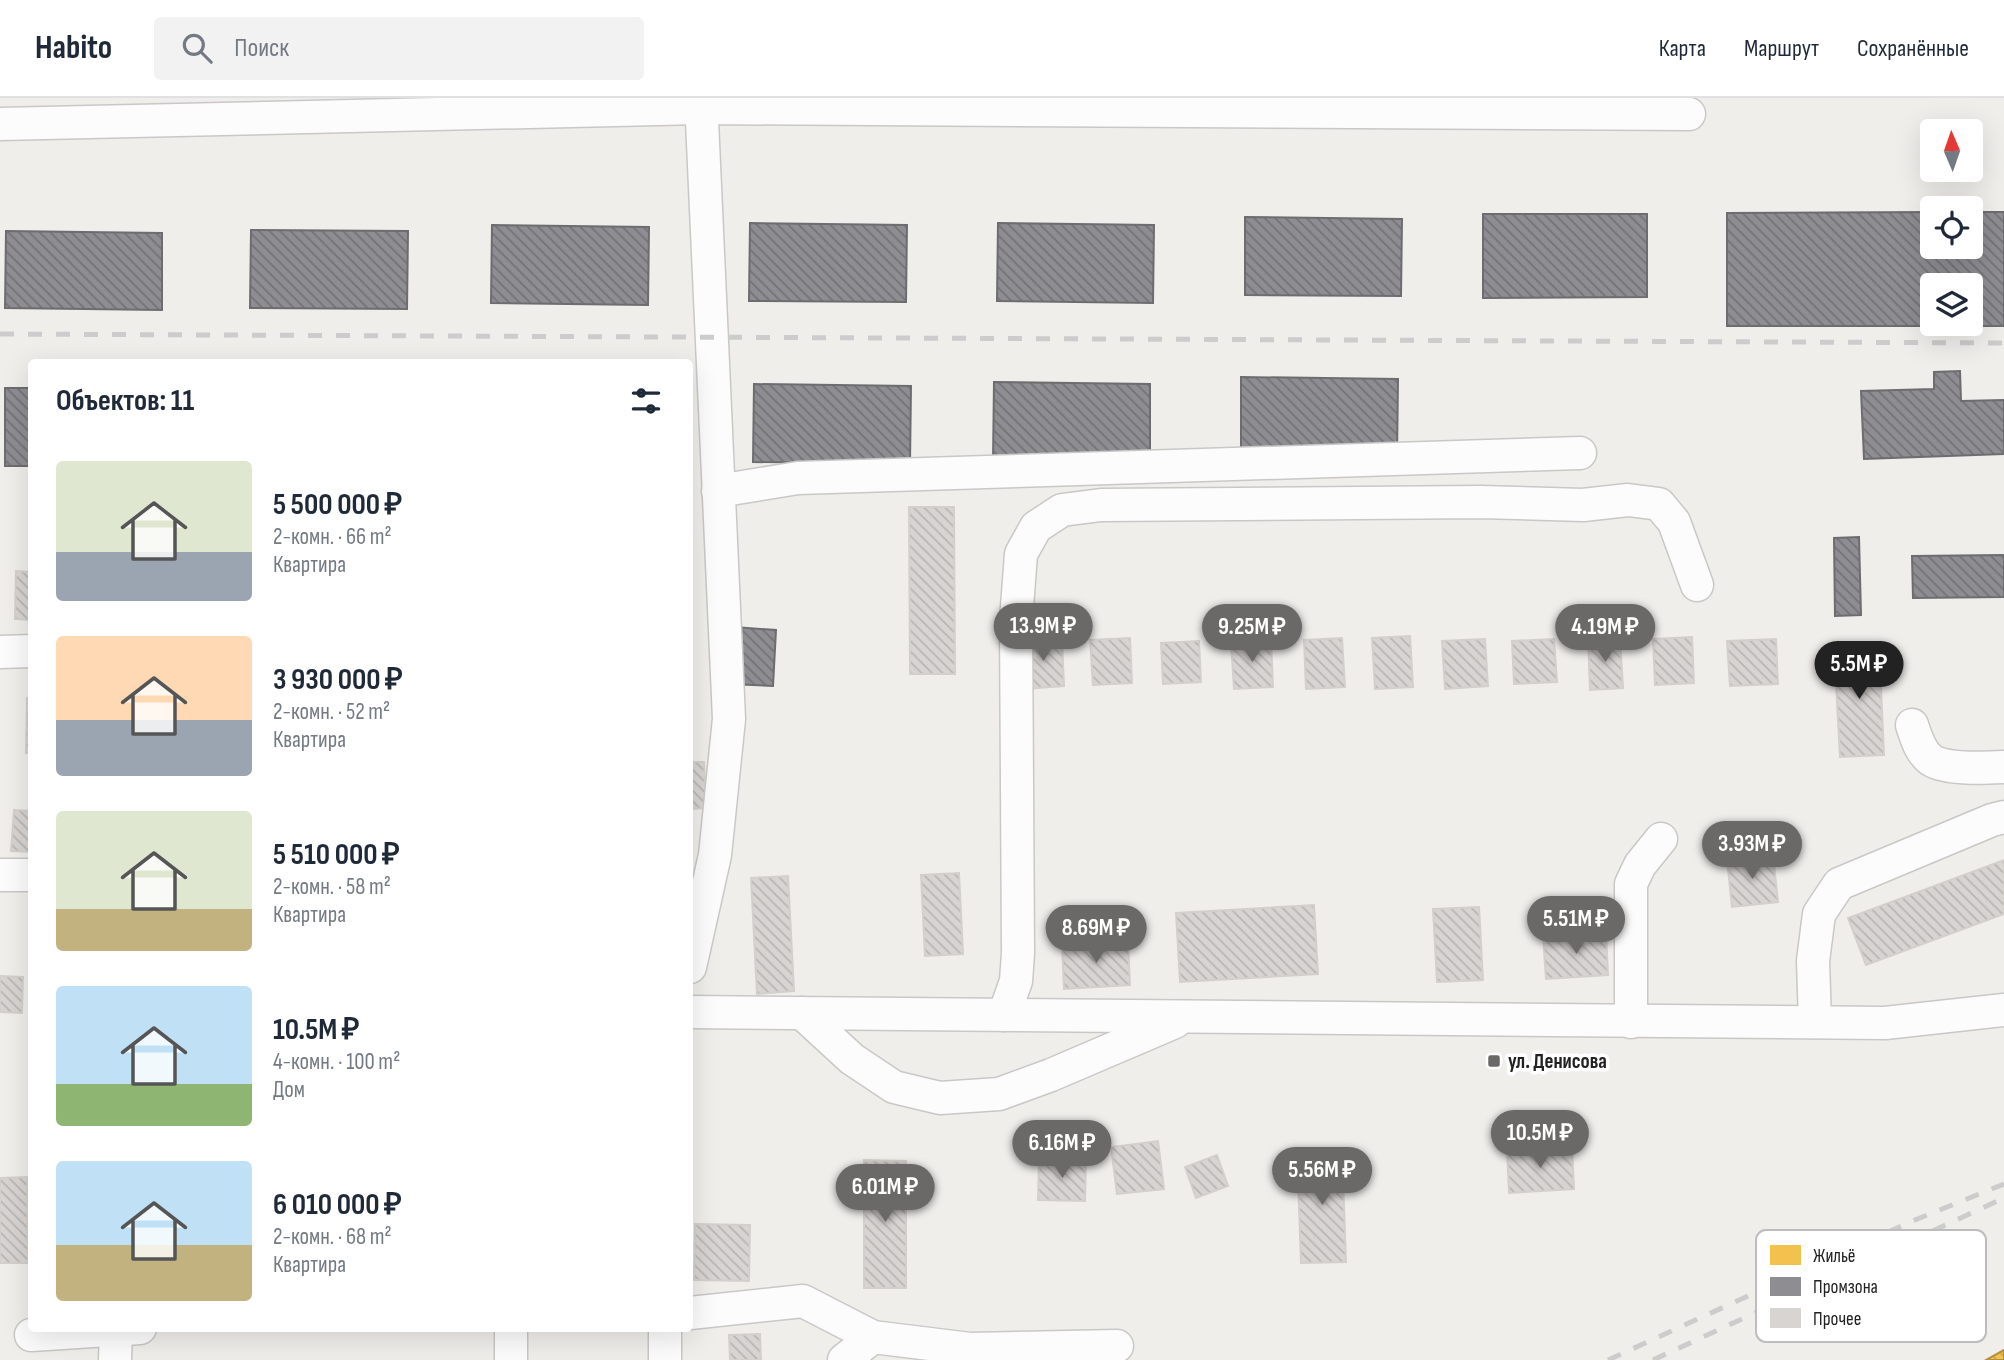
<!DOCTYPE html>
<html lang="ru">
<meta charset="utf-8">
<style>
body{margin:0;font-family:"Sofia Sans Condensed",sans-serif;background:#f2f2f3;color:#1f2937;height:100vh;display:flex;flex-direction:column;font-size:26px;white-space:nowrap}
*{box-sizing:border-box;margin:0}
p{font-size:23px;color:#747a83}
.icon{flex:none;width:38px;height:38px;fill:none;stroke:currentColor;stroke-width:2;stroke-linecap:round;stroke-linejoin:round}
.map{position:relative;flex:1;overflow:hidden}
.side{position:absolute;left:28px;top:261px;width:665px;height:973px;display:flex;flex-direction:column;background:#fff;border-radius:7px;box-shadow:0 7px 28px #0002}
.side>*{flex:none}
.needle{width:46px;rotate:358deg}
.controls{position:absolute;left:1920px;top:21px;display:grid;gap:14px}
.controls a{display:grid;place-items:center;width:63px;height:63px;border-radius:7px;background:#fff;box-shadow:0 7px 28px #0002;font-size:35px}
.price{position:absolute;translate:-50% -60px;padding:0 16px;border-radius:24px;background:#6a6968;color:#fff;font-size:23px;line-height:46px;filter:drop-shadow(0 2px 4px #0008)}
.price::after{content:'';position:absolute;left:50%;top:42px;width:21px;height:16px;margin-left:-10px;background:inherit;clip-path:polygon(0 0,100% 0,50% 100%)}
.price.on{background:#222;color:#fff}
ul{padding:0;list-style:none}
li{display:flex;align-items:center;gap:21px;height:175px;padding:0 28px}
li span{display:grid;place-items:center;flex:none;width:196px;height:140px;border-radius:7px;color:#555}
li>.icon{margin-inline-start:auto}
span .icon{width:84px;height:84px;fill:#fffc;stroke-width:1}
li b{font-size:30px}
h2{display:flex;justify-content:space-between;align-items:center;height:84px;padding:0 28px;font-size:30px}
header{display:flex;align-items:center;gap:42px;box-sizing:border-box;height:98px;padding:0 35px;background:#fff;border-bottom:2px solid #e0e1e3}
header strong{font-size:33px}
nav{display:flex;gap:38px;margin-inline-start:auto;font-size:24px}
.search{width:490px;height:63px;background:#f2f2f3;display:flex;align-items:center;gap:18px;box-sizing:border-box;padding:0 24px;border-radius:7px;color:#747a83;font-size:26px}
.map>svg:first-child{display:block}
.homes{fill:url(#homes-back-hatch);stroke:#b49141;stroke-width:2}
.industry{fill:url(#industry-back-hatch);stroke:#6d6d70;stroke-width:2;fill-rule:evenodd}
.building{fill:url(#building-back-hatch);stroke:#d3d0cc;stroke-width:2}
.lines{fill:none;stroke-linecap:round;stroke-linejoin:round}
.minor-casing{stroke:#c9c8c7;stroke-width:35}
.minor{stroke:#fdfcfc;stroke-width:32}
.rail{stroke:#ccc;stroke-width:5;stroke-dasharray:14 14;stroke-linecap:butt}
.poi-dot{fill:#6a6968;stroke:#fff;stroke-width:2.5}
.labels{text-anchor:middle;dominant-baseline:central;stroke-width:7;stroke-linejoin:round;paint-order:stroke}
.poi-label{font-size:21px;font-weight:bold;fill:#222;stroke:#fff;text-anchor:start}
.key{fill:#fff;stroke:#bdbdbd;stroke-width:2}
.key-label{font-size:19px;fill:#222}
</style>
<header>
<strong>Habito</strong>
<div class="search"><svg class="icon" aria-label="search" viewBox="0 0 24 24"><circle cx="10" cy="10" r="6"/><path d="M15 15l6 6"/></svg>Поиск</div>
<nav><a>Карта</a><a>Маршрут</a><a>Сохранённые</a></nav>
</header>
<div class="map">
<svg width="2004" height="1262" viewBox="0 0 2004 1262">
<defs>
<pattern id="homes-back-hatch" width="6" height="6" patternUnits="userSpaceOnUse" patternTransform="scale(1.75)"><rect width="6" height="6" fill="#f2c14e"/><path d="M-1 5l2 2M0 0l6 6M5-1l2 2" fill="none" stroke="#cfa644"/></pattern>
<pattern id="industry-back-hatch" width="6" height="6" patternUnits="userSpaceOnUse" patternTransform="scale(1.75)"><rect width="6" height="6" fill="#8d8d92"/><path d="M-1 5l2 2M0 0l6 6M5-1l2 2" fill="none" stroke="#737377"/></pattern>
<pattern id="building-back-hatch" width="6" height="6" patternUnits="userSpaceOnUse" patternTransform="scale(1.75)"><rect width="6" height="6" fill="#d7d4d2"/><path d="M-1 5l2 2M0 0l6 6M5-1l2 2" fill="none" stroke="#b8b6b4"/></pattern>
</defs>
<rect width="100%" height="100%" fill="#f0eeeb"/>
<path class="homes" d="M2004 1252V1262H1986Z"/>
<g class="industry">
<path d="M1932 114V149H1970V114H2004V228H1727V115ZM1932 187H1970V226H1932Z"/>
<path d="M1483 116H1647V199L1483 200Z"/>
<path d="M1245 119 1402 121 1401 198 1245 197Z"/>
<path d="M750 125 907 127 906 204 749 203Z"/>
<path d="M998 125 1154 127 1153 205 997 203Z"/>
<path d="M492 127 649 129 648 207 491 205Z"/>
<path d="M251 132 408 133 407 211 250 210Z"/>
<path d="M6 133 162 135V212L5 210Z"/>
<path d="M1960 273 1961 303 2004 302V356L1864 361 1861 293 1934 291V274Z"/>
<path d="M1241 279 1398 281 1397 359 1241 357Z"/>
<path d="M994 284 1150 286V363L993 362Z"/>
<path d="M754 286 911 288 910 366 753 364Z"/>
<rect x="5" y="290" width="27" height="78"/>
<path d="M1859 439 1861 517 1835 518 1834 440Z"/>
<path d="M2004 457V499L1913 500 1912 458Z"/>
<path d="M734 529 776 532 773 588 730 586Z"/>
</g>
<g class="building">
<path d="M909 409H954L955 576H910Z"/>
<path d="M16 473 32 474V522L15 521Z"/>
<path d="M1410 538 1413 589 1375 591 1372 540Z"/>
<path d="M1692 539 1694 585 1655 587 1653 541Z"/>
<path d="M1062 540 1064 588 1025 591 1022 542Z"/>
<path d="M1130 540 1132 585 1093 587 1090 542Z"/>
<path d="M1342 540 1345 589 1306 591 1304 542Z"/>
<path d="M1620 540 1623 590 1590 592 1588 542Z"/>
<path d="M1485 541 1488 588 1445 591 1442 543Z"/>
<path d="M1554 541 1557 584 1514 586 1512 543Z"/>
<path d="M1776 541 1778 586 1730 588 1727 543Z"/>
<path d="M1271 542 1273 589 1234 591 1231 544Z"/>
<path d="M1199 543 1201 584 1163 586 1161 545Z"/>
<path d="M1879 547 1884 657 1840 659 1834 549Z"/>
<path d="M27 600H32V655H26Z"/>
<path d="M690 664H704L706 710 690 711Z"/>
<path d="M14 712 32 713V754L11 753Z"/>
<path d="M1773 757 1778 804 1732 809 1727 762Z"/>
<path d="M2004 762V816L1866 867 1848 820Z"/>
<path d="M959 775 963 856 925 858 921 777Z"/>
<path d="M788 778 794 893 757 896 751 780Z"/>
<path d="M1314 807 1318 876 1180 884 1176 815Z"/>
<path d="M1479 809 1483 882 1437 884 1433 811Z"/>
<path d="M1606 835 1608 877 1546 881 1543 838Z"/>
<path d="M1128 844 1130 887 1064 891 1062 847Z"/>
<path d="M0 878 23 879 22 915 0 914Z"/>
<path d="M1158 1043 1164 1091 1117 1096 1111 1049Z"/>
<path d="M1572 1049 1574 1091 1509 1095 1507 1053Z"/>
<path d="M1342 1053 1346 1164 1301 1165 1297 1054Z"/>
<path d="M1217 1057 1228 1088 1196 1100 1185 1069Z"/>
<path d="M1039 1061 1086 1063 1085 1103 1038 1102Z"/>
<path d="M864 1062 906 1063V1190H864Z"/>
<path d="M27 1079 28 1165H0V1080Z"/>
<path d="M695 1126 750 1127 749 1183 694 1182Z"/>
<path d="M760 1236 761 1262H730L729 1237Z"/>
</g>
<g class="lines">
<g class="minor-casing">
<g id="minor">
<path d="M0 26 701 10 1689 16"/>
<path d="M718 393 798 380 1580 355"/>
<path d="M0 554 32 553"/>
<path d="M1912 627C1916 639 1920 654 1931 662 1947 672 1985 670 2004 669"/>
<path d="M0 777H32"/>
<path d="M690 869 715 757 729 621 701 0"/>
<path d="M690 914 1885 925 2004 912"/>
<path d="M802 915 852 961 894 989 940 1000 999 996 1051 977 1175 924"/>
<path d="M1004 917 1016 883 1018 855 1016 522 1021 456 1036 429 1062 412 1101 407 1481 404 1583 407 1628 402 1659 406 1674 424 1697 487"/>
<path d="M1631 924V786L1640 767 1661 741"/>
<path d="M1815 924 1813 863 1819 816 1839 786 1992 722 2004 719"/>
<path d="M690 1215 803 1203 873 1239 970 1251 1117 1248"/>
<path d="M511 1230V1262"/>
<path d="M665 1230V1262"/>
<path d="M31 1237 140 1230"/>
<path d="M115 1262 116 1232"/>
<path d="M844 1262 873 1239"/>
</g>
</g>
<use href="#minor" class="minor"/>
<g class="rail">
<path d="M0 236 2004 245"/>
<path d="M1608 1262 1910 1124 2004 1086"/>
<path d="M1653 1262 2004 1100"/>
</g>
</g>
<rect class="poi-dot" x="1487" y="956" width="14" height="14" rx="3.5"/>
<g class="labels">
<g class="poi-label">
<text x="1508" y="963">ул. Денисова</text>
</g>
</g>
<rect x="1756" y="1132" width="230" height="112" rx="10" class="key"/>
<rect x="1770" y="1147" width="31" height="20" fill="#f2c14e"/>
<rect x="1770" y="1179" width="31" height="19" fill="#8d8d92"/>
<rect x="1770" y="1210" width="31" height="20" fill="#d7d4d2"/>
<g class="key-label">
<text x="1813" y="1164">Жильё</text>
<text x="1813" y="1195">Промзона</text>
<text x="1813" y="1227">Прочее</text>
</g>
</svg>
<div class="controls">
<a><svg class="needle" viewBox="-14 -14 28 28"><path d="M0-13l5 13h-10z" fill="#e53935"/><path d="M0 13l5-13h-10z" fill="#747a83"/></svg></a>
<a><svg class="icon" aria-label="locate" viewBox="0 0 24 24"><circle cx="12" cy="12" r="6"/><path d="M12 2v4M12 18v4M2 12h4M18 12h4"/></svg></a>
<a><svg class="icon" aria-label="layers" viewBox="0 0 24 24"><path d="M12 4l9 5-9 5-9-5zM3 14l9 5 9-5"/></svg></a>
</div>
<b class="price" style="left:1043px;top:565px">13.9M ₽</b>
<b class="price" style="left:1252px;top:566px">9.25M ₽</b>
<b class="price" style="left:1605px;top:566px">4.19M ₽</b>
<b class="price on" style="left:1859px;top:603px">5.5M ₽</b>
<b class="price" style="left:1752px;top:783px">3.93M ₽</b>
<b class="price" style="left:1576px;top:858px">5.51M ₽</b>
<b class="price" style="left:1096px;top:867px">8.69M ₽</b>
<b class="price" style="left:1540px;top:1072px">10.5M ₽</b>
<b class="price" style="left:1062px;top:1082px">6.16M ₽</b>
<b class="price" style="left:1322px;top:1109px">5.56M ₽</b>
<b class="price" style="left:885px;top:1126px">6.01M ₽</b>
<section class="side">
<h2>Объектов: 11<svg class="icon" aria-label="filters" viewBox="0 0 24 24"><path d="M4 7h16M4 17h16"/><circle cx="9" cy="7" r="2"/><circle cx="15" cy="17" r="2"/></svg></h2>
<ul>
<li><span style="background:linear-gradient(#dfe7d0 65%,#9aa5b1 0)"><svg class="icon" aria-label="home" viewBox="0 0 24 24"><path d="M3 11l9-7 9 7M6 9v11h12V9"/></svg></span><div><b>5 500 000 ₽</b><p>2-комн. · 66 m²</p><p>Квартира</p></div></li>
<li><span style="background:linear-gradient(#ffd9b3 60%,#9aa5b1 0)"><svg class="icon" aria-label="home" viewBox="0 0 24 24"><path d="M3 11l9-7 9 7M6 9v11h12V9"/></svg></span><div><b>3 930 000 ₽</b><p>2-комн. · 52 m²</p><p>Квартира</p></div></li>
<li><span style="background:linear-gradient(#dfe7d0 70%,#c2b280 0)"><svg class="icon" aria-label="home" viewBox="0 0 24 24"><path d="M3 11l9-7 9 7M6 9v11h12V9"/></svg></span><div><b>5 510 000 ₽</b><p>2-комн. · 58 m²</p><p>Квартира</p></div></li>
<li><span style="background:linear-gradient(#bfe0f5 70%,#8fb573 0)"><svg class="icon" aria-label="home" viewBox="0 0 24 24"><path d="M3 11l9-7 9 7M6 9v11h12V9"/></svg></span><div><b>10.5M ₽</b><p>4-комн. · 100 m²</p><p>Дом</p></div></li>
<li><span style="background:linear-gradient(#bfe0f5 60%,#c2b280 0)"><svg class="icon" aria-label="home" viewBox="0 0 24 24"><path d="M3 11l9-7 9 7M6 9v11h12V9"/></svg></span><div><b>6 010 000 ₽</b><p>2-комн. · 68 m²</p><p>Квартира</p></div></li>
</ul>
</section>
</div>
